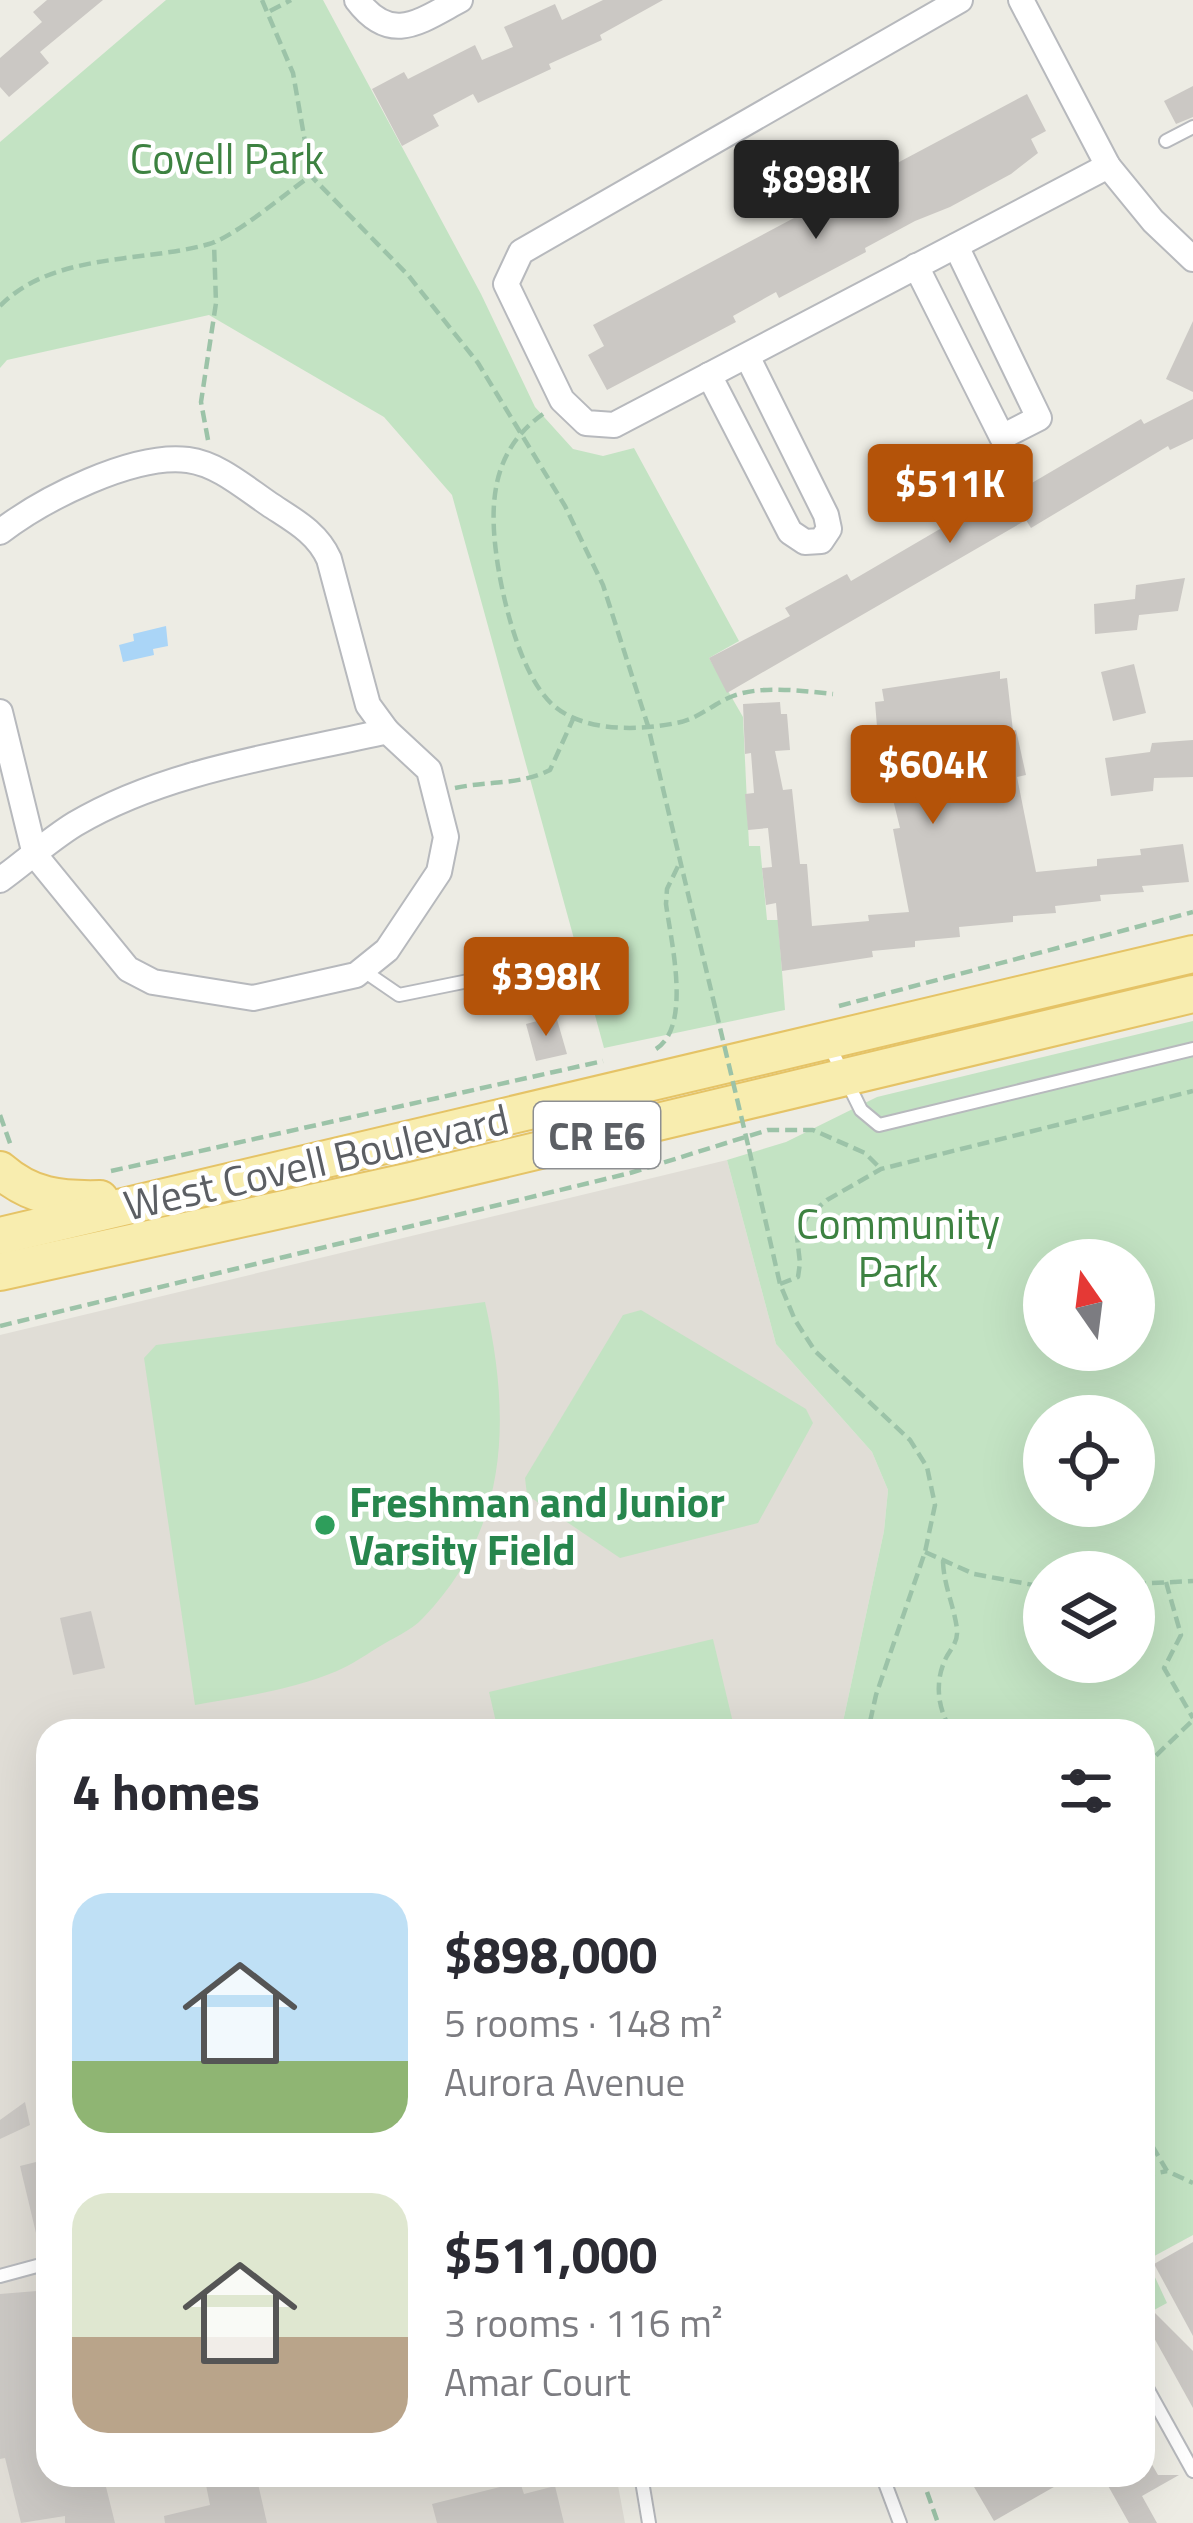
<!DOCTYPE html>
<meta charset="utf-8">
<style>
body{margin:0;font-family:"Titillium Web",sans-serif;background:#f2f2f3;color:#2b2b33;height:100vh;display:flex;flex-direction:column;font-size:45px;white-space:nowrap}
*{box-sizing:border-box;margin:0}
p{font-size:39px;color:#7c7c81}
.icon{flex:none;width:66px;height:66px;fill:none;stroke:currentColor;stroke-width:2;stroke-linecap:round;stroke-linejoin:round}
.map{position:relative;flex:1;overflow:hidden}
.details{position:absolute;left:36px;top:1719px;width:1119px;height:768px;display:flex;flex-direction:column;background:#fff;border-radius:36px;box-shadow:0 12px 48px #0002}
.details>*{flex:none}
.needle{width:78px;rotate:346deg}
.tools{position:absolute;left:1023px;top:1239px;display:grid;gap:24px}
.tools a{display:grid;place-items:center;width:132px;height:132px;border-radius:50%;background:#fff;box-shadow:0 12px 48px #0002;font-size:60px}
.price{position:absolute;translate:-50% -102px;padding:0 27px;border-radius:12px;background:#b45309;color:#fff;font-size:39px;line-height:78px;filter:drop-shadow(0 3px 6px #0008)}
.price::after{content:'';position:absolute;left:50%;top:72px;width:36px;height:27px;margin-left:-18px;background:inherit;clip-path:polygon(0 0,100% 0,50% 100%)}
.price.selected{background:#222;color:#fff}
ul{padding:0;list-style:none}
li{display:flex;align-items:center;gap:36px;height:300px;padding:0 36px}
li span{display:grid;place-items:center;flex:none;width:336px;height:240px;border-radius:36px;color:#555}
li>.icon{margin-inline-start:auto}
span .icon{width:144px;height:144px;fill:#fffc;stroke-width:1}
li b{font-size:51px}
h2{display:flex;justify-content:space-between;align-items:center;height:144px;padding:0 36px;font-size:51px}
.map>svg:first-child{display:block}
.education{fill:#e0ddd6}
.green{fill:#c3e3c3;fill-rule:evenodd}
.water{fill:#aad5f7}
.building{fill:#cbc8c4}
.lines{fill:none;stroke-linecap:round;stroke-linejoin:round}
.lane-casing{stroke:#b7b9bd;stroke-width:16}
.street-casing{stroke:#b7b9bd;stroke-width:28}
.primary-casing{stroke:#e5c366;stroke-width:40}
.path{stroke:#9cc3a8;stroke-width:4.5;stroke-dasharray:12 6;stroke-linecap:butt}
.lane{stroke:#fff;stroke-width:12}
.street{stroke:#fff;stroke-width:24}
.primary{stroke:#f8edaf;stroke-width:36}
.path-bridge{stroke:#9cc3a8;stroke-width:4.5;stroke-dasharray:12 6;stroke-linecap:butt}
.leisure-dot{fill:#2e9e5b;stroke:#fff;stroke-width:4.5}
.labels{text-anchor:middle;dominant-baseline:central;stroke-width:9;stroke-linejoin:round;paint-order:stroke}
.shield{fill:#fff;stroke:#8d8f92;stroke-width:3}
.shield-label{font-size:39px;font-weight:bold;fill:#5c5f64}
.park-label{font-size:42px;fill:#3d8241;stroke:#fff}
.street-label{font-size:42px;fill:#5c5f64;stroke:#fff}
.leisure-label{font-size:42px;font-weight:bold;fill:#27864d;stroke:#fff;text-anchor:start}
</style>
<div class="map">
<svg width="1193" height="2523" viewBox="0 0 1193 2523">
<rect width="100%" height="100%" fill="#edece4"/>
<path class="education" d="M727 1160 776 1344 872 1452 888 1490 884 1531 841 1731H48V2475H616L625 2523H0V1335Z"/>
<g class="green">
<path d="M166 0H323L481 294 535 407 573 449 603 456 634 448 739 641 709 658 743 717 749 846H760L767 920H778L785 1010 604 1048 452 495 384 417 209 315 7 360 0 368V142Z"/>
<path d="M1193 1021V2235L1147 2260 1167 2303 1143 2316V1731H841L884 1531 888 1490 872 1452 776 1344 727 1160 786 1142 877 1097ZM1044 1260H1134V1350H1044ZM1044 1416H1134V1506H1044ZM1044 1572H1134V1662H1044Z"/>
<path d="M485 1302C511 1417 510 1528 423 1618 411 1631 391 1639 377 1648 364 1656 351 1665 337 1671 291 1690 243 1697 195 1705L144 1358 156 1345Z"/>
<path d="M641 1310 806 1409 813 1423 758 1523 620 1558 527 1495 525 1478 623 1315Z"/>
<path d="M713 1639 735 1731H498L489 1692Z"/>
</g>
<path class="water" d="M166 626 168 646 153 649 154 655 123 662 119 645 134 641 133 634Z"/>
<g class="building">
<path d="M47 0H103L40 52 49 63 9 97 0 87V58L42 22 33 12Z"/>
<path d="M603 0H663L600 35 602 40 549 64 551 69 478 103 473 94 433 115 439 126 402 146 372 89 404 72 408 79 475 45 482 60 513 47 504 27 555 4 562 20Z"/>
<path d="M1193 86V117L1176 124 1164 101Z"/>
<path d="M1027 94 1046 131 1031 139 1038 153 1011 174 950 207 915 221 865 248 866 252 779 298 776 292 733 316 736 322 607 390 588 355 604 346 593 325Z"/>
<path d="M1193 321V392L1166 379Z"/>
<path d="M1193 399V439L1170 450 1168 446 1031 528 1026 520 727 693 709 658 790 616 785 608 847 574 851 581 993 498 996 504 1141 419 1144 424Z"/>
<path d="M1185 578 1178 611 1139 615 1137 630 1095 634 1094 604 1135 599 1136 585Z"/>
<path d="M1134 664 1146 713 1113 721 1101 672Z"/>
<path d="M1000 671V679L1007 678 1013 731 1016 730 1026 775 1017 777 1036 872 1097 866V859L1141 855 1140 849 1183 844 1189 882 1142 886 1144 892 1100 895 1101 901 1055 906 1056 913 1013 916V922L959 927 960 937 915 941V947L872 951 873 957 782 971 776 903 766 905 762 868 772 867 768 828 748 830 745 794 754 793 751 753 745 754 743 704 780 702 781 714H787L790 750 775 751 783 790 792 789 800 864H807L812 926 869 921 868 915 909 912 893 829 900 828 878 739 875 702 884 701 882 689Z"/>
<path d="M1193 740V777L1154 778 1153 791 1111 796 1105 758 1150 752 1152 743Z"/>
<path d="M556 1016 567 1054 536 1061 526 1024Z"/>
<path d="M91 1611 105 1668 73 1675 60 1618Z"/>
<path d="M25 2102 30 2125 0 2139V2120Z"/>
<path d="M48 2159V2253L41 2254 20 2166Z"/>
<path d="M1193 2242V2336L1154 2264Z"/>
<path d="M37 2291 40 2299 48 2297V2475H103L115 2523H65V2516L21 2523 5 2458 0 2459V2294Z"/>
<path d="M1143 2301 1193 2351V2408L1143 2318Z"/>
<path d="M1143 2449 1158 2475H1179L1142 2496 1157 2523H1129L1102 2475H1143Z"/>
<path d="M204 2475H256L267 2523H165L164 2516 210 2505Z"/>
<path d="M967 2475H1075L994 2521Z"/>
<path d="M520 2482 524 2494 555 2486 564 2523H437L432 2504Z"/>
</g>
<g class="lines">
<g class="lane-casing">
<g id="lane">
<path d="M1166 141 1193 127"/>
<path d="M364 971 399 995 488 977"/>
<path d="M829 1045 861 1110 879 1125 1193 1049"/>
<path d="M0 2276 48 2263"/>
<path d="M1143 2381 1193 2471"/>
<path d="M133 2475 134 2478"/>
<path d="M641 2475 649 2523"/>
<path d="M882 2475 900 2523"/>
</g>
</g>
<g class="street-casing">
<g id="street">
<path d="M357 0C391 45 419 22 460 0"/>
<path d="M960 0 521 252 506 284 562 400 586 423 614 425 1108 166"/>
<path d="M1021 0 1108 166 1153 221 1193 259"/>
<path d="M916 266 1002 437 1039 418 956 246"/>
<path d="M709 375 790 532 805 542 821 541 829 529 826 515 747 356"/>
<path d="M0 532C43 499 133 453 188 460 218 464 244 487 269 504 293 520 317 532 329 559L368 705 387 731 429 770 446 837 439 872 387 950 356 975 253 998 153 982 128 969 35 855 0 712"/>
<path d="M0 880C25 862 49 840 75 824 168 769 284 755 387 731"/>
</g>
</g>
<g class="primary-casing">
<g id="primary">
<path d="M0 1170C31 1197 60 1200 100 1199"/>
<path d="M0 1236 1193 954"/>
<path d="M0 1272 411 1181 1193 994"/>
</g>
</g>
<g class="path">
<path d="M262 0 293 73 311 176 408 275 478 363 565 506 603 585 648 726 716 1011"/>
<path d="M270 11 291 0"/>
<path d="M0 306C53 252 142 263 209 244 234 237 285 194 309 177"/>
<path d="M543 414C495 448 489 497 496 552 501 594 520 676 553 705 583 732 639 731 676 723 699 719 712 704 733 696 762 685 803 691 833 694"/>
<path d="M208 440 201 402 216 303 214 243"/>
<path d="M455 788C487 781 521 785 550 770L574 717"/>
<path d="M839 1006 1193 912"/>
<path d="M656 1049C692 1026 671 942 666 904L667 889 680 862"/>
<path d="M0 1115 11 1146"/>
<path d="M749 1149 780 1284 795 1320 815 1351 910 1440 927 1467 935 1505 925 1552 876 1695 868 1731"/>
<path d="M111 1171 603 1061"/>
<path d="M780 1284 798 1277 800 1263 797 1237 807 1217 827 1200 881 1169 1193 1091"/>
<path d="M0 1326 630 1173 768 1130H813L865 1153 881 1169"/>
<path d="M925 1552 974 1574 1044 1587"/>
<path d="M943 1562C944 1586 954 1606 957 1629 958 1641 953 1646 947 1656 934 1680 937 1709 952 1731"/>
<path d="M1166 1582 1181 1635 1164 1668 1193 1718"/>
<path d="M1134 1584 1193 1581"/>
<path d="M1143 1768 1193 1720"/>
<path d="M1143 2130 1167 2171 1193 2183"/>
<path d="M1143 2176 1167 2171"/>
<path d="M921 2475 938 2523"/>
</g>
<use href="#lane" class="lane"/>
<use href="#street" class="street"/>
<use href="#primary" class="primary"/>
<path class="path-bridge" d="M716 1011 749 1149"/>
</g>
<circle class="leisure-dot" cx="325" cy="1525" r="12"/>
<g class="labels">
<rect class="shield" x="534" y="1102" width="126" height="66" rx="9"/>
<g class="shield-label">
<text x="597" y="1135">CR E6</text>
</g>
<g class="park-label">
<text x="227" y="158">Covell Park</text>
<text x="898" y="1223">Community<tspan x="898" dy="48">Park</tspan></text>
</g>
<g class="street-label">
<text transform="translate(316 1161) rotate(-13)">West Covell Boulevard</text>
</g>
<g class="leisure-label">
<text x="349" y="1501">Freshman and Junior<tspan x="349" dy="48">Varsity Field</tspan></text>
</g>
</g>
</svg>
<div class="tools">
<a><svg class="needle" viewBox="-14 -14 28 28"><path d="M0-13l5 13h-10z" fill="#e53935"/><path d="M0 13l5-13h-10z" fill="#7c7c81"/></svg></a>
<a><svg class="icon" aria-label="locate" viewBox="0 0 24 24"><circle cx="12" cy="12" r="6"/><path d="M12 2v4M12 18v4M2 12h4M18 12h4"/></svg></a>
<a><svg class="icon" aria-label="layers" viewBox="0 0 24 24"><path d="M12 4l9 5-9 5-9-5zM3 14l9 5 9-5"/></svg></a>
</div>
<b class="price selected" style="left:816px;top:242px">$898K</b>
<b class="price" style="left:950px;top:546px">$511K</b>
<b class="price" style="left:933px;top:827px">$604K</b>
<b class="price" style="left:546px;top:1039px">$398K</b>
<section class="details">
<h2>4 homes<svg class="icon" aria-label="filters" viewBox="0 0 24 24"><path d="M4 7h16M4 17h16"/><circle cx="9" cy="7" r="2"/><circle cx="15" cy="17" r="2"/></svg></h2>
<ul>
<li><span style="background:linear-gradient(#bfe0f5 70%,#8fb573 0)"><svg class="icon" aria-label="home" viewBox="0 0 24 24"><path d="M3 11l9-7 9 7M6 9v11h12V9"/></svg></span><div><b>$898,000</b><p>5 rooms · 148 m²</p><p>Aurora Avenue</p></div></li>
<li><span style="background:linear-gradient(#dfe7d0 60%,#b9a48a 0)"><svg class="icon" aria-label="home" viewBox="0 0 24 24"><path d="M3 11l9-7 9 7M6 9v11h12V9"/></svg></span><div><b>$511,000</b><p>3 rooms · 116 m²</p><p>Amar Court</p></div></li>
</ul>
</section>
</div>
